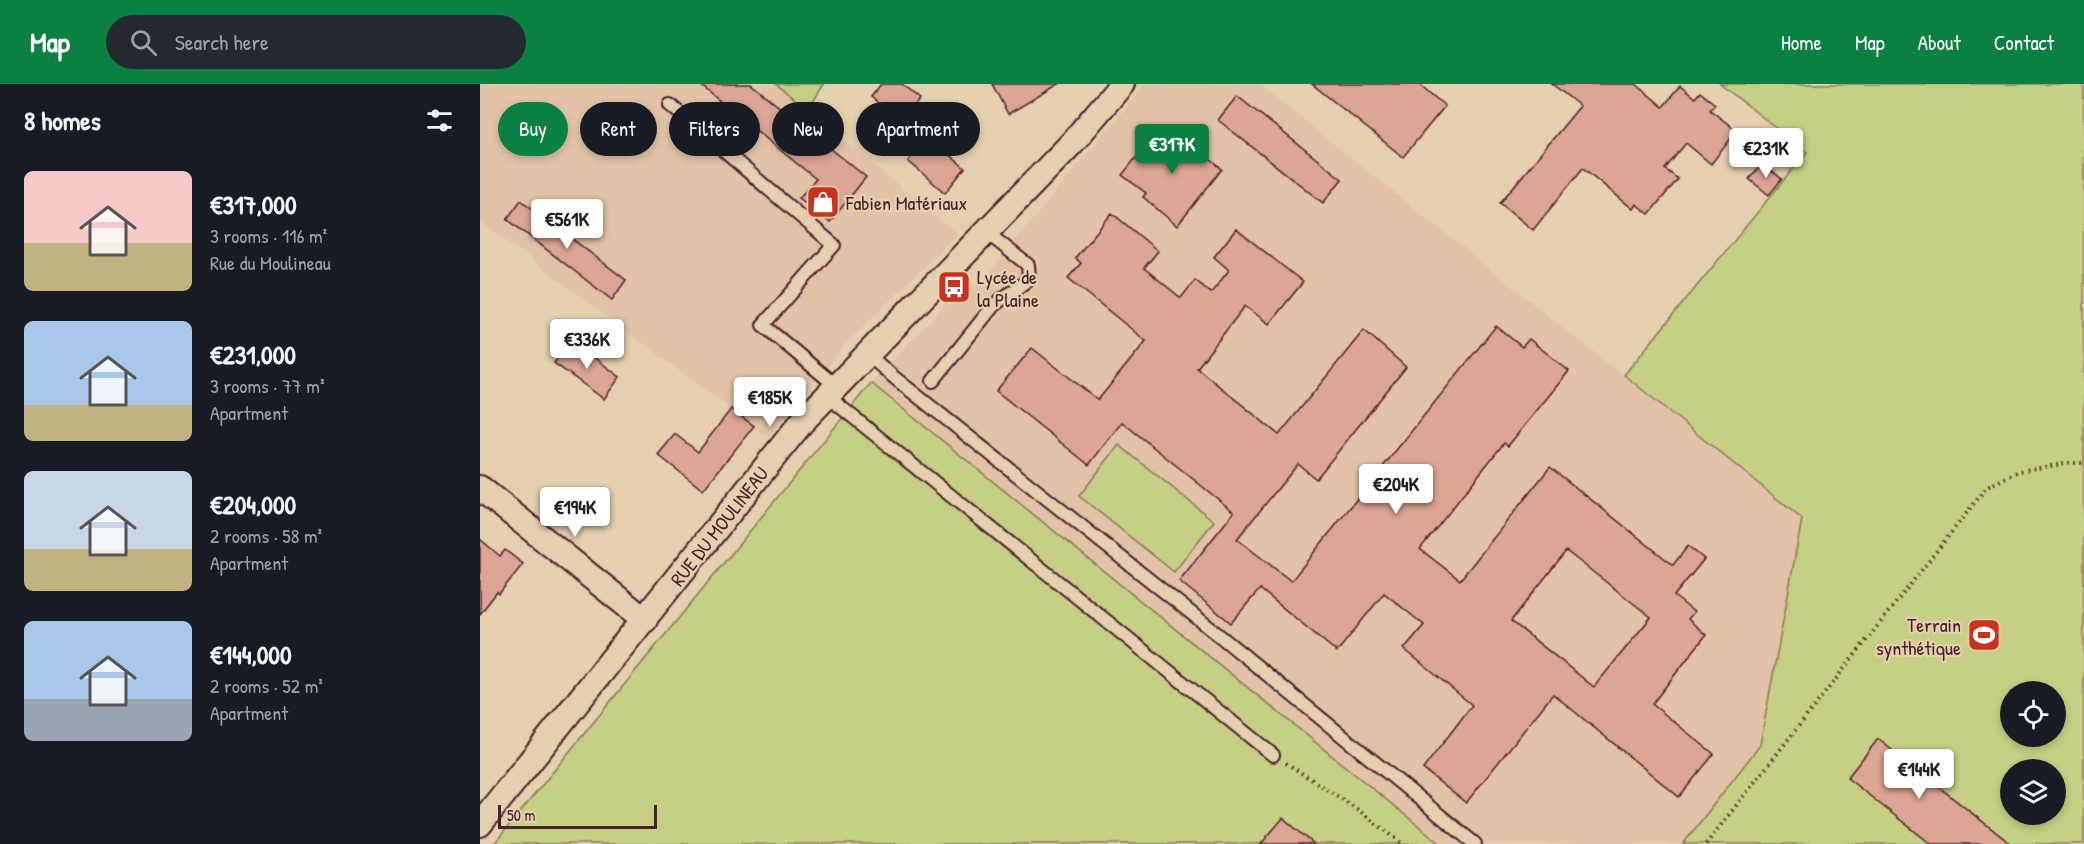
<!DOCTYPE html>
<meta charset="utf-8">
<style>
body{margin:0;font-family:"Patrick Hand",sans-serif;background:#242831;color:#f1f3f6;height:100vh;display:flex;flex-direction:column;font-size:22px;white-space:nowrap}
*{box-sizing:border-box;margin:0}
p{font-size:20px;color:#9ea1a6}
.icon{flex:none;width:33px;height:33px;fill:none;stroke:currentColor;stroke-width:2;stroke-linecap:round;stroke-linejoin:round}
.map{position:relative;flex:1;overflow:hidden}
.details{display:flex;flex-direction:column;background:#171b24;width:480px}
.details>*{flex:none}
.guide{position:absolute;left:18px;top:18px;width:570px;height:54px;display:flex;gap:12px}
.tools{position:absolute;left:1520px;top:597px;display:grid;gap:12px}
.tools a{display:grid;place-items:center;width:66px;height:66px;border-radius:50%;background:#171b24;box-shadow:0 3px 9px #0003;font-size:30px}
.scale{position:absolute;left:18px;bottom:15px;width:159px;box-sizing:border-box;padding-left:6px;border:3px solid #4a1f2b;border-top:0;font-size:16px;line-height:21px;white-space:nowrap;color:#4a1f2b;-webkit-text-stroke:4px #e5d0af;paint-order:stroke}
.price{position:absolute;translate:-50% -51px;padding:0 14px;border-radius:6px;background:#fff;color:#222;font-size:20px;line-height:39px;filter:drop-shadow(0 2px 3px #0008)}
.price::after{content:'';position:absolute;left:50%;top:36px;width:18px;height:14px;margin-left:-9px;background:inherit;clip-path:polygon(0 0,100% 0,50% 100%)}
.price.on{background:#0b8043;color:#fff}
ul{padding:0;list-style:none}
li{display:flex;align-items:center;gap:18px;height:150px;padding:0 24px}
li span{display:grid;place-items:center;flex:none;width:168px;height:120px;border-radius:9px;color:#555}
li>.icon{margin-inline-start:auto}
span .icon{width:72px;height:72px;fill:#fffc;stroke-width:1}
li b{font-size:26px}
h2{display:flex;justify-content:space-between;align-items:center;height:72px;padding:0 24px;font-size:26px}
.chip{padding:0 21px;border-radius:27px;background:#171b24;box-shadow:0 3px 9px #0003;font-size:21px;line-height:54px}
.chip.on{background:#0b8043;color:#fff}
header{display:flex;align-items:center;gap:36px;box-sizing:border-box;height:84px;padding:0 30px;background:#0b8043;color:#fff}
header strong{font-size:28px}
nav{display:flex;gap:33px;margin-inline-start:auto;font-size:21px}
.search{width:420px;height:54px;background:#242831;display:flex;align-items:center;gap:15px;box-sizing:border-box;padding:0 21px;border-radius:33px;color:#9ea1a6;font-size:22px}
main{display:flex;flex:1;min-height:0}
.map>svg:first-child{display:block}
.built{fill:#e2c3a7}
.green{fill:#c5d084;stroke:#887858;stroke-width:1.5;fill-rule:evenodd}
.building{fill:#dca594;stroke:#4a1f2b;stroke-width:1.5;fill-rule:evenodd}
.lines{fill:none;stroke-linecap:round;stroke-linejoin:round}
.lane-casing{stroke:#4a1f2b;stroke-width:16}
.street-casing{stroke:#4a1f2b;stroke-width:28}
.path{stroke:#4a1f2b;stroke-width:4;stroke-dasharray:1.5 4.5;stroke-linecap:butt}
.lane{stroke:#e5d0af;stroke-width:12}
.street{stroke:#e5d0af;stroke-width:24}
.labels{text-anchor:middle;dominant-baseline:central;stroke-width:4.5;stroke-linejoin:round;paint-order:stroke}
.poi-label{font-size:20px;fill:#4a1f2b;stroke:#e5d0af;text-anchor:start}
.street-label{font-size:20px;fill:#4a1f2b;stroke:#e5d0af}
</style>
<header>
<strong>Map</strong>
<div class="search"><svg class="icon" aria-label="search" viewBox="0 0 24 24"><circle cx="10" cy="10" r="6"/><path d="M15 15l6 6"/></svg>Search here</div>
<nav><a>Home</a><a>Map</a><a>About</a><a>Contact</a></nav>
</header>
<main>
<section class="details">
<h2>8 homes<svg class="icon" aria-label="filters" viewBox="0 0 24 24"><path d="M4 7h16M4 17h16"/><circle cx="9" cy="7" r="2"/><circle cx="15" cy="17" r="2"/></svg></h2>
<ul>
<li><span style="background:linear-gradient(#f6c9c9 60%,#c2b280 0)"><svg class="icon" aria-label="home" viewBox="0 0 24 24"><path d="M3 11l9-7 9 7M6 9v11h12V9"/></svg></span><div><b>€317,000</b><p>3 rooms · 116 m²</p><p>Rue du Moulineau</p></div></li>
<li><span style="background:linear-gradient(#a9c7e8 70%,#c2b280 0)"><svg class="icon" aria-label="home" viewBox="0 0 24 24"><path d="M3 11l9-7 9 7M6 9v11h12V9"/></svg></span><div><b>€231,000</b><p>3 rooms · 77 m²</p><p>Apartment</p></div></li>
<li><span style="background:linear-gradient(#c9d6e8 65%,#c2b280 0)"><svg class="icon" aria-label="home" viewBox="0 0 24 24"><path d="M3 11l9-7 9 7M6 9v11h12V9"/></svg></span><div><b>€204,000</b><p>2 rooms · 58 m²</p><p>Apartment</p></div></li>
<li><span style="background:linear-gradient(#a9c7e8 65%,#9aa5b1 0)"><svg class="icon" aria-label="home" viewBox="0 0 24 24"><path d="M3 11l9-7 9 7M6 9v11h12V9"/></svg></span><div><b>€144,000</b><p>2 rooms · 52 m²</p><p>Apartment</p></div></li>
</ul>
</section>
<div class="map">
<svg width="1604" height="760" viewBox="0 0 1604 760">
<rect width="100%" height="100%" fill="#e5d0af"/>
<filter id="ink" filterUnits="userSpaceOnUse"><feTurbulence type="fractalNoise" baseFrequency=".0167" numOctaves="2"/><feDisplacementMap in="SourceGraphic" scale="12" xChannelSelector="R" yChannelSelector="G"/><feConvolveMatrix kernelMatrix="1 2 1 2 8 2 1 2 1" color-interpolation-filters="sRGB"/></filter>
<g filter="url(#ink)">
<g class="built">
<path d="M0 0H296L477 150 367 259 288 353 0 137Z"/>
<path d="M665 0H779L1322 435 1280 661 1203 760H961L391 299 488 197 497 203Z"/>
</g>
<g class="green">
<path d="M296 0H344L328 26Z"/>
<path d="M1240 0H1604V760H1203L1280 661 1322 435 1144 291 1327 68ZM1530 608H1575V652H1530ZM1530 686H1575V730H1530Z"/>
<path d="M391 299 961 760H14Z"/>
<path d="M639 361 734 437 694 488 599 412Z"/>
</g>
<g class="building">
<path d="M219 0H271L386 93 350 138 319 114 336 95Z"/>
<path d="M401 0H422L440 15 421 38 391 13Z"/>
<path d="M512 0H579L528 30Z"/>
<path d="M832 0H939L965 22 923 73Z"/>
<path d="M1072 0H1156L1183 23 1200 2 1215 14 1220 8 1235 20 1230 26 1257 47 1231 80 1206 59 1185 85 1198 95 1169 130 1156 120 1153 125 1103 84 1053 146 1020 119 1100 22Z"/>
<path d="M757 12 862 95 843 119 738 36Z"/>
<path d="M680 44 705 63 709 58 742 85 697 142 663 113 666 109 642 91Z"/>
<path d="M448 53 485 84 465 109 428 77Z"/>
<path d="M1282 80 1302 95 1289 111 1269 95Z"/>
<path d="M41 116 146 196 132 216 27 135Z"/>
<path d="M632 129 678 167 664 184 701 214 715 196 731 209 749 186 734 173 756 145 823 198 789 240 765 222 717 284 799 351 884 246 926 283 836 395 818 380 757 455 811 497 1016 242 1042 263 1049 255 1089 287 1028 362 1024 359 940 465 980 496 1070 383 1193 481 1208 462 1224 475 1194 512 1214 528 1208 535 1226 551 1172 620 1234 670 1199 713 1073 610 986 719 943 685 992 621 924 565 944 541 904 509 857 568 780 505 751 539 699 497 754 428 642 338 609 381 516 307 552 264 618 316 666 257 588 194 601 179 595 174ZM1086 467 1171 533 1114 603 1031 537Z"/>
<path d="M91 256 140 293 124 315 74 279Z"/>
<path d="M251 325 274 342 223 406 178 371 195 350 218 368Z"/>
<path d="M0 455 20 472 25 466 43 480 19 510 17 508 0 530Z"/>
<path d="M1398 655 1531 760H1451L1367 694Z"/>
<path d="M803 734 834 760H781Z"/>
</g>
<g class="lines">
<g class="lane-casing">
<g id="lane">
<path d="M190 21 354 161 283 241 356 302"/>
<path d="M387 270 416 295 735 548 995 760"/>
<path d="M453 297 514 221 549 195 548 181 506 148"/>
<path d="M347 312 793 671"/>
</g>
</g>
<g class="street-casing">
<g id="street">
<path d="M0 404 165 536"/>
<path d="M0 740 321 339 591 60 642 0"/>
</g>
</g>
<g class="path">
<path d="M806 679 877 725 923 760"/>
<path d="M1226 760 1507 403 1539 387 1589 379H1604"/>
</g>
<use href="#lane" class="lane"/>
<use href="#street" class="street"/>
</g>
</g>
<defs>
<g id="shop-square" transform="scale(1.725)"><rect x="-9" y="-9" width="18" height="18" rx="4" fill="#c8321e" stroke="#e5d0af"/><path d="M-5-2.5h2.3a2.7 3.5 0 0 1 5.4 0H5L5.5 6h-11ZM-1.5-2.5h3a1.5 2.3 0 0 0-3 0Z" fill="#fff"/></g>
<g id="bus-square" transform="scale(1.725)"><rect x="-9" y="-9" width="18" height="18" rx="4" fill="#c8321e" stroke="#e5d0af"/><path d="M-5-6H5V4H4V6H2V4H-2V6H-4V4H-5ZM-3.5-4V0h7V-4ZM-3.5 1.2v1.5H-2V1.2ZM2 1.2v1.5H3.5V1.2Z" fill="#fff"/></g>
<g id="stadium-square" transform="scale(1.725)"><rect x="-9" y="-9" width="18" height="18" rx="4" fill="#c8321e" stroke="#e5d0af"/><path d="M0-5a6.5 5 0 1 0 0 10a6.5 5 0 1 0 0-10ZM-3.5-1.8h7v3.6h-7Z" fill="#fff"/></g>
</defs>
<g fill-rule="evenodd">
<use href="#shop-square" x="343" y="118"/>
<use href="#bus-square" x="474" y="203"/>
<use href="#stadium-square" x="1504" y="551"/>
</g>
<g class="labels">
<g class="poi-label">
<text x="366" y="118">Fabien Matériaux</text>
<text x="497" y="192">Lycée de<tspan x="497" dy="23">la Plaine</tspan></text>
<text x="1481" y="540" text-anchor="end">Terrain<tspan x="1481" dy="23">synthétique</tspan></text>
</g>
<g class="street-label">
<text transform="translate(239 442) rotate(-52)">RUE DU MOULINEAU</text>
</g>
</g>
</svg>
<div class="tools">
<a><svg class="icon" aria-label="locate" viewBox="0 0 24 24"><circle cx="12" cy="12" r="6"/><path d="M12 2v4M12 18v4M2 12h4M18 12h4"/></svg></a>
<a><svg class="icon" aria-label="layers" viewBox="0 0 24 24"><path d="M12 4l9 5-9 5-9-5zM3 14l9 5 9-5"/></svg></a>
</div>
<div class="scale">50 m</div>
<b class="price on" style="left:692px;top:91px">€317K</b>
<b class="price" style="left:1286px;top:95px">€231K</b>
<b class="price" style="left:87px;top:166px">€561K</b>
<b class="price" style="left:107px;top:286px">€336K</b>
<b class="price" style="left:290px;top:344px">€185K</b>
<b class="price" style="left:916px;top:431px">€204K</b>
<b class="price" style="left:95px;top:454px">€194K</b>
<b class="price" style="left:1439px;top:716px">€144K</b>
<div class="guide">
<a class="chip on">Buy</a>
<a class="chip">Rent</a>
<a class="chip">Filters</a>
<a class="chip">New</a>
<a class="chip">Apartment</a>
</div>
</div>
</main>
